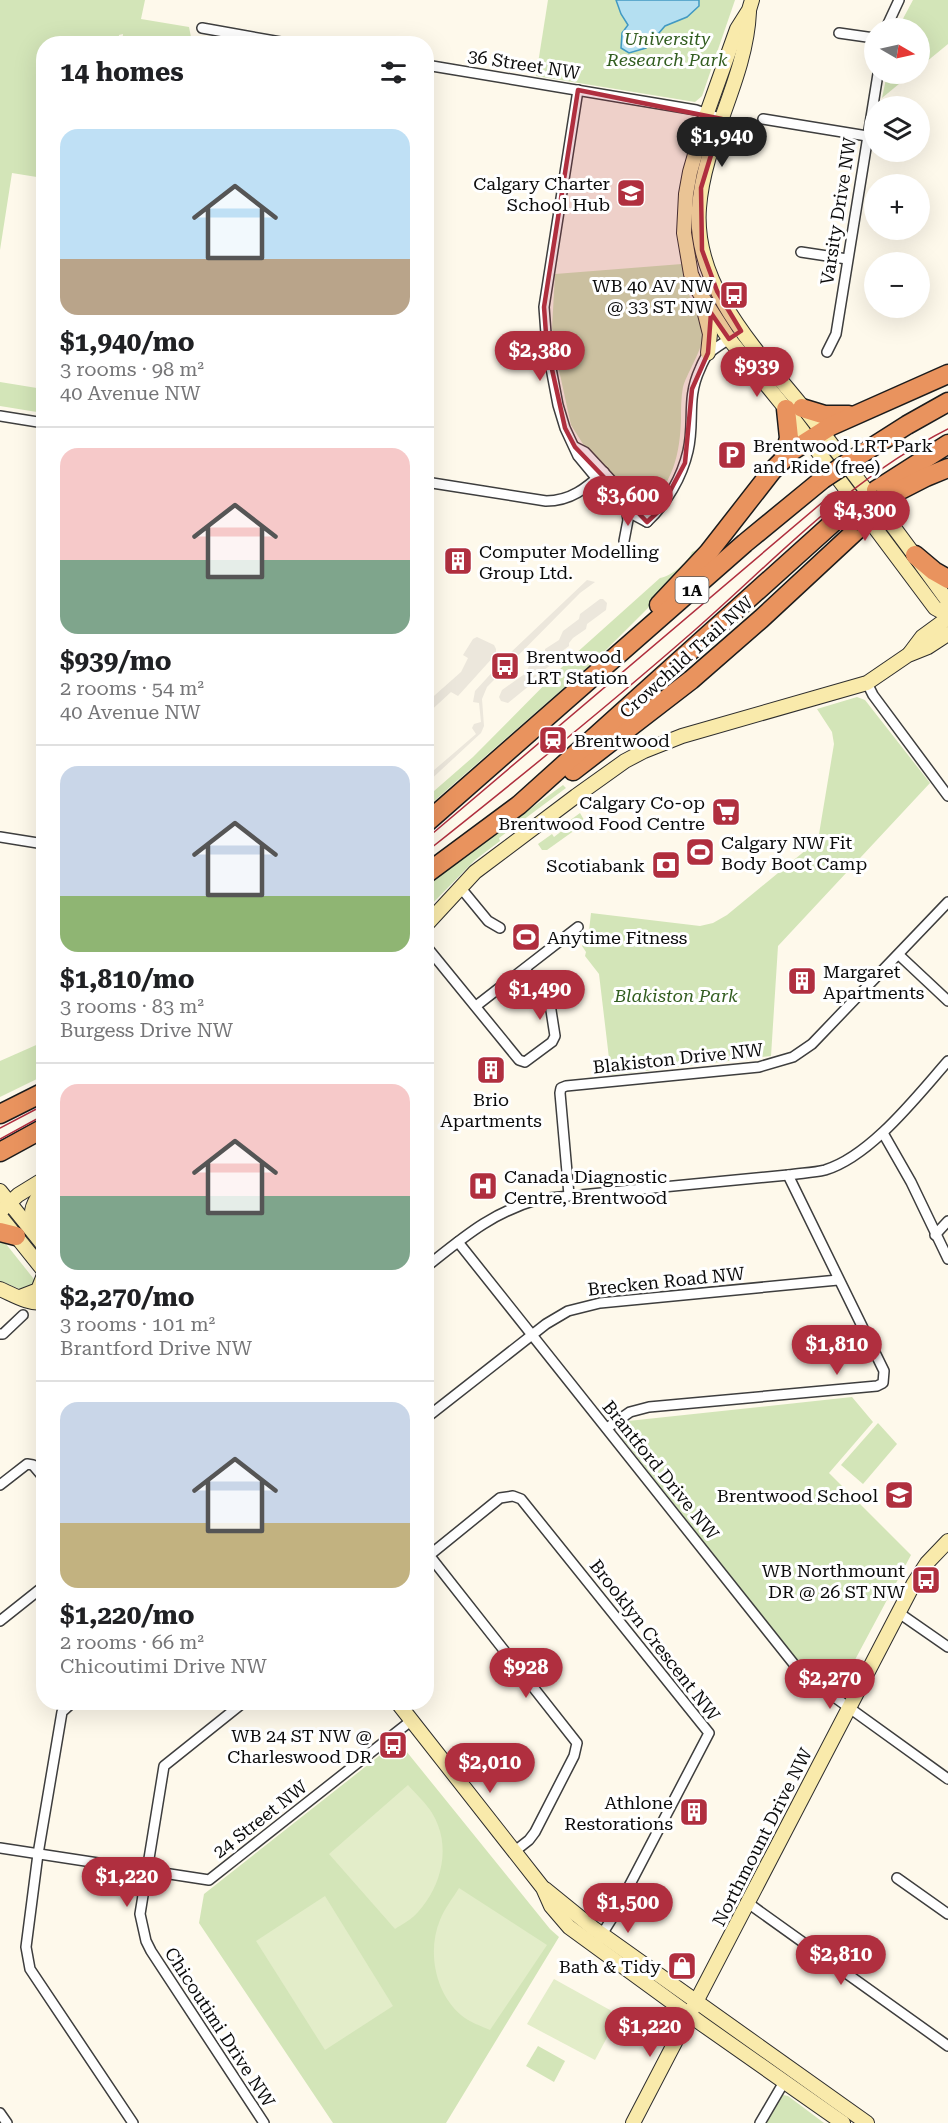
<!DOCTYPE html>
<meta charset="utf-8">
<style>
body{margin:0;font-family:"Roboto Serif",serif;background:#f6f6f6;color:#202124;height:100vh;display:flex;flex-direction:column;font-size:22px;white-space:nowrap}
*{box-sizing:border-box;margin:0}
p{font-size:20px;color:#757577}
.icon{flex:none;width:33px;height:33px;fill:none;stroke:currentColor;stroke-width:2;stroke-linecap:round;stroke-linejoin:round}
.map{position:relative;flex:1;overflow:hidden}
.details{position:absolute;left:36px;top:36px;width:398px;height:1674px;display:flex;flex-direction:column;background:#fff;border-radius:24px;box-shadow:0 6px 24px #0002}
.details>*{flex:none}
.needle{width:39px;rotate:99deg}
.tools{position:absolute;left:864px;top:18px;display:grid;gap:12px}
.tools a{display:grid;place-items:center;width:66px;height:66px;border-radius:50%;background:#fff;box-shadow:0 6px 24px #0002;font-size:30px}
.price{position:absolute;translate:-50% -51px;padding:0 14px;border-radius:21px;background:#b02f3f;color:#fff;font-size:20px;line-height:39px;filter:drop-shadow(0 2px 3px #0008)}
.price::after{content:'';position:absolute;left:50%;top:36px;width:18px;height:14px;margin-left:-9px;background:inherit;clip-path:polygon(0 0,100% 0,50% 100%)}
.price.selected{background:#222;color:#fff}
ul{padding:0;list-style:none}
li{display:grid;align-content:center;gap:12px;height:318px;padding:0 24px}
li+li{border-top:2px solid #e0e0e0}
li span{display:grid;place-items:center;height:186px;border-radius:18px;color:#555}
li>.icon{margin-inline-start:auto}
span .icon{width:108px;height:108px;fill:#fffc;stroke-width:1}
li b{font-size:26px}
h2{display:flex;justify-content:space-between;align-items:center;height:72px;padding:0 24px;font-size:26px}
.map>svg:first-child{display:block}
.green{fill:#d3e5b8}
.pitch{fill:#e3edc9}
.plaza{fill:#ece7dc}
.water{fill:#b4dff1;stroke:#4199c2;stroke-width:1.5}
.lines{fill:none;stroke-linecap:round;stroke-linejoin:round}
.street-casing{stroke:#3e3e3e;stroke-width:12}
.secondary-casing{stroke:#2d2d2d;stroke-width:16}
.highway-casing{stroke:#1c1c1c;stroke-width:21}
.street{stroke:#fff;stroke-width:9}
.secondary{stroke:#f9eaab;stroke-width:14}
.highway{stroke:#e9935e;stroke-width:18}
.tram{stroke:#b02f3f;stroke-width:1.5}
.highway-bridge-casing{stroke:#1c1c1c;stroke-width:21;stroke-linecap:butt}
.highway-bridge{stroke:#e9935e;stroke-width:18}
.marked{fill:#b02f3f;fill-opacity:0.2;stroke:#b02f3f;stroke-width:4.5;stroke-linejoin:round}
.labels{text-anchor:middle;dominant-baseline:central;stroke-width:6;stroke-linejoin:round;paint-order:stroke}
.shield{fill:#fff;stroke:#545454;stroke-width:1.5}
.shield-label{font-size:16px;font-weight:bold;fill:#0b0b0b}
.park-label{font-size:18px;font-style:italic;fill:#335e21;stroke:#fff}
.street-label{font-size:18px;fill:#0b0b0b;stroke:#fff}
.poi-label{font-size:18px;fill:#0b0b0b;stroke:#fff;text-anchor:end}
</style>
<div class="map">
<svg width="948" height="2123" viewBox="0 0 948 2123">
<rect width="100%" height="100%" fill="#fef9eb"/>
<g class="green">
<path d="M0 0H145L141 19 189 27 191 37 201 43 224 39 257 43H122L123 34 119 35 118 43 44 44 43 178 12 173 0 250Z"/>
<path d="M548 0H735L702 96 695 102 536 76Z"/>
<path d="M913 0H948V44L920 67V28H898Z"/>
<path d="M887 74H911L882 98Z"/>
<path d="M682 264C684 273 685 282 688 291 692 304 701 317 703 330 705 347 688 370 683 387 681 397 681 409 681 419 680 454 673 483 647 507H641L583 444 571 425 557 361 552 328 555 274Z"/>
<path d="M0 382 43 389V413L0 406Z"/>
<path d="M700 548 658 598 598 658 426 808V798L473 757 573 656 660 578C672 576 688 562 692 552Z"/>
<path d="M857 697 865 700 930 783 778 946 771 1056 611 1075 599 974 585 956 586 952 582 946 589 931 591 913 700 926 713 923 727 915 818 840 834 744 832 732 817 709Z"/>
<path d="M563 785 566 788 499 838 500 841 475 860 426 910V885Z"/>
<path d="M580 813 584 820 582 825 547 850H542L538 844 552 834 554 837 563 830 561 827Z"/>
<path d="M43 1042V1076L0 1097V1061Z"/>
<path d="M0 1242 6 1244 37 1283 25 1291 0 1281Z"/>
<path d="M852 1397 873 1422 829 1473 911 1555 841 1686 836 1692 806 1671 622 1438V1426L628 1421Z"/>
<path d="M878 1423 897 1444 863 1484 841 1465Z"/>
<path d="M398 1741 550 1929 559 1937 446 2123H333L199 1923 204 1894Z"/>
<path d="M538 2046 565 2061 554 2082 526 2066Z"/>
<path d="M783 2095 788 2096 824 2123H766Z"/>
</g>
<g class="pitch">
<path d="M408 1785C416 1794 426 1803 432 1813 452 1845 442 1886 418 1912 412 1919 403 1924 395 1929L329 1854Z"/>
<path d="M459 1888 547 1945 490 2030C481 2026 469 2022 461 2015 435 1993 427 1951 440 1920 444 1909 453 1898 459 1888Z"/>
<path d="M325 1896 393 2006 325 2050 256 1941Z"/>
<path d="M554 1979 619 2015 595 2060 527 2024Z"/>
</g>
<g class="plaza">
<path d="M587 580 595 582 580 593 487 687 482 699 484 726 481 733 426 784V777L476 734 472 728 474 724 481 722 479 703 473 702 475 691 508 655Z"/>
<path d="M600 599H603L607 603 606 610 587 624 586 629 573 638 569 643V646L557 655 552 659V664L535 677V681L508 703 501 701 499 697 502 690 526 673 529 666 545 653V649L559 640 563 631 579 619 580 614Z"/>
<path d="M477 637 494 645 496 649V654L458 696 451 692 426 715V703L461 672 468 658 463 655 473 639Z"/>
</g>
<path class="water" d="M616 0H699V6L687 17 665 26 646 48 629 53 621 48 622 33 628 25 621 14Z"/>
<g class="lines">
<g class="street-casing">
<g id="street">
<path d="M202 28 292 44"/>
<path d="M886 28 899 0"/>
<path d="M839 33 874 38"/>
<path d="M426 65 696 110 722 119"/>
<path d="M578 90 544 307 547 347 558 405 565 428 578 456 597 479 634 515 647 522"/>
<path d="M763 119 867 136"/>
<path d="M801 252 847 259"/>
<path d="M827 352 836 334 878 74"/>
<path d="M0 416 44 423"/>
<path d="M575 447 585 452 640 511 646 520"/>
<path d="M426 482 546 501C571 501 586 488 604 472"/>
<path d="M647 522C667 503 682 477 688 451 695 421 686 399 700 369 702 364 705 357 709 353 716 347 725 342 732 337"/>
<path d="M624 541 628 520 626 507"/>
<path d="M867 683 873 695 948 796"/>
<path d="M0 837 44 844"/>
<path d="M460 887 488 921 500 928"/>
<path d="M426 946 519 1060 525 1062 552 1042 555 1036 550 1004 525 969"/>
<path d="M899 955 948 1001"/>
<path d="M476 1006 578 927"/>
<path d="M883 1133 911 1182 948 1259"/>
<path d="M569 1195 560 1093 561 1088 566 1086 759 1067 793 1057 812 1044 948 902"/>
<path d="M935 1235 948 1221"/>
<path d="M458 1242 801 1673 948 1779"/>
<path d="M426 1267C465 1236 491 1213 539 1199L788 1175C800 1173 813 1173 825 1170 871 1156 917 1096 948 1061"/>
<path d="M0 1334H3L23 1315"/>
<path d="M426 1418 546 1324 568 1311 600 1303 838 1280"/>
<path d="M607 1428 630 1412 649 1407 877 1386 883 1383 884 1371 788 1175"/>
<path d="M0 1485 27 1464 33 1465 44 1478"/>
<path d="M429 1555 577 1743 574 1756 535 1832 529 1840 515 1851"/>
<path d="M426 1558 500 1498 513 1496 521 1499 709 1733 614 1915 599 1939"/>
<path d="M899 1613 948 1647"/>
<path d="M0 1621 44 1586"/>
<path d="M73 1702 62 1712 38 1854 26 1947 30 1969 133 2123"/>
<path d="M244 1702 164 1766 140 1914 146 1941 151 1951 264 2123"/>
<path d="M0 1848 209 1880 412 1720"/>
<path d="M897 1878 948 1914"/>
<path d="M748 1903 948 2046"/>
<path d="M0 2113 7 2123"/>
<path d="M760 2123 784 2082"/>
</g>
</g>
<g class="secondary-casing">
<g id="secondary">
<path d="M752 0 749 10 737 29 707 113 690 172 686 194 684 233 691 274 699 292 729 339 786 409 935 608 948 615"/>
<path d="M749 12C746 80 704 140 699 208 692 297 776 368 823 433 865 489 907 544 947 600L948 606"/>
<path d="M703 306 710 334 708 353"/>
<path d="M910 653 922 637 948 618"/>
<path d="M426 925 475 872 576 796 625 761 644 751 682 736 867 683 908 655 928 647 948 634"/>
<path d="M0 1191 44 1246"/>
<path d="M3 1209 18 1195 44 1179"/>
<path d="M0 1216 44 1271"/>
<path d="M37 1234C29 1212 30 1208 43 1189"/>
<path d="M0 1289C14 1295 28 1304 44 1303"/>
<path d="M20 1297 38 1290 44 1275"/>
<path d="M397 1702 543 1888 551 1906 569 1927 702 2024 843 2123"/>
<path d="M545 1889 593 1928 867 2123"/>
<path d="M633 2123 914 1583 927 1563 948 1541"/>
</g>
</g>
<g class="highway-casing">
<g id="highway">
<path d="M802 408 825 415H849"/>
<path d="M784 457 789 438 786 409"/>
<path d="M852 460 907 425 948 402"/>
<path d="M876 490 948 444"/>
<path d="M883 499 926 477 948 468"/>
<path d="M915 555 934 571 948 579"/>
<path d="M659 605 708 553 772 471 792 451 831 426 948 374"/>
<path d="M573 771 691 680 761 619 859 528"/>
<path d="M426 823 745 543 823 479"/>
<path d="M426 874 519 805 846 511"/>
<path d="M0 1114 44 1092"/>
<path d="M0 1152 44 1128"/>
<path d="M0 1232 16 1236"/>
</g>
</g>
<use href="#street" class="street"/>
<use href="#secondary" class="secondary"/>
<use href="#highway" class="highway"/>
<g class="tram">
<path d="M426 839 831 495"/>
<path d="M426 852C518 779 608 706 696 629 779 556 849 479 948 429"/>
<path d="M0 1128 44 1105"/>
<path d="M0 1139 44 1115"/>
</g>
<g class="highway-bridge-casing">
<g id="highway-bridge">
<path d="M823 479 852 460"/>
<path d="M851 522 883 499"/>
</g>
</g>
<use href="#highway-bridge" class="highway-bridge"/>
</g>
<path class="marked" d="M578 90 722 119 701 188 702 250 717 291 741 331 729 339 711 313 708 353 692 389 685 463 660 510 647 522 575 447 565 428 547 347 544 307Z"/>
<defs>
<g id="school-square" transform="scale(1.5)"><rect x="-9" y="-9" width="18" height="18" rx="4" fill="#b02f3f" stroke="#fff"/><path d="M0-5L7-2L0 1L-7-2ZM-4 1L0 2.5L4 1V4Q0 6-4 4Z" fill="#fff"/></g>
<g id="bus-square" transform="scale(1.5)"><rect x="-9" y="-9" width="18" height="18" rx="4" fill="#b02f3f" stroke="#fff"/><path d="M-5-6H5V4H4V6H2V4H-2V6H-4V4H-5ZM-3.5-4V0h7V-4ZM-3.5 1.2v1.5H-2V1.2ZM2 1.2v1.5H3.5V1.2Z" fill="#fff"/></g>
<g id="parking-square" transform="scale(1.5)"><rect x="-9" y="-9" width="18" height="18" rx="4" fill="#b02f3f" stroke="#fff"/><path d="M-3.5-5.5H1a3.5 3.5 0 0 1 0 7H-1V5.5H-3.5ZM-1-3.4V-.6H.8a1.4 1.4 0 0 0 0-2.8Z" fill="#fff"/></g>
<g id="building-square" transform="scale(1.5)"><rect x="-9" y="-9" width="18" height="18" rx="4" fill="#b02f3f" stroke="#fff"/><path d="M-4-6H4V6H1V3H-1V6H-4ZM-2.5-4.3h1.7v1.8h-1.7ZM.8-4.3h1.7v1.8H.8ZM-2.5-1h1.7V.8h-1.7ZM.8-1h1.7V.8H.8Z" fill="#fff"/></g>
<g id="station-square" transform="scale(1.5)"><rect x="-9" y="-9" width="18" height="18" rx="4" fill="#b02f3f" stroke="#fff"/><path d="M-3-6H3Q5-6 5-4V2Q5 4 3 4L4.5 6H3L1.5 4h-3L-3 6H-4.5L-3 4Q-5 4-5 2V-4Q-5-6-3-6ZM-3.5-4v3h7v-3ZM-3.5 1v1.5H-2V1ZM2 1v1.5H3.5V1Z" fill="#fff"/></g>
<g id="supermarket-square" transform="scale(1.5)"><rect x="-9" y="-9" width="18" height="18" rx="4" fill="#b02f3f" stroke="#fff"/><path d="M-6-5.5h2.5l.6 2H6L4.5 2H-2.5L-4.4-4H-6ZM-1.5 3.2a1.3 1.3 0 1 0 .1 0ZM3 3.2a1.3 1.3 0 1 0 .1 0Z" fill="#fff"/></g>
<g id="stadium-square" transform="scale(1.5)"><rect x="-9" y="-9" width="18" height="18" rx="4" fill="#b02f3f" stroke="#fff"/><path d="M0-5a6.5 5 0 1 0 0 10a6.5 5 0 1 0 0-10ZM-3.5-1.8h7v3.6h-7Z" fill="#fff"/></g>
<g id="bank-square" transform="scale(1.5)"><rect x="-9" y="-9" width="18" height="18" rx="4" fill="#b02f3f" stroke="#fff"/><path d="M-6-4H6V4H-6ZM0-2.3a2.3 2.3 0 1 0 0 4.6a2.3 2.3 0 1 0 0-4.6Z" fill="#fff"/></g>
<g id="hospital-square" transform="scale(1.5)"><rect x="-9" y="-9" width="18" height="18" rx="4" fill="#b02f3f" stroke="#fff"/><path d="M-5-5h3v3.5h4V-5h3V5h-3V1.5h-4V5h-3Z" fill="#fff"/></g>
<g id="shop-square" transform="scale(1.5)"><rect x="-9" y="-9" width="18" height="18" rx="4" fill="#b02f3f" stroke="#fff"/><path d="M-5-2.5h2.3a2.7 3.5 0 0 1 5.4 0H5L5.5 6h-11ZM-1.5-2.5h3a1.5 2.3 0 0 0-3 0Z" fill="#fff"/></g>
</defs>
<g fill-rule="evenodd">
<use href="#school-square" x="631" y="193"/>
<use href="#bus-square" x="734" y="295"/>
<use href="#parking-square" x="732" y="455"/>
<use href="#building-square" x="458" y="561"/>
<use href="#bus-square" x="505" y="666"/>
<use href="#station-square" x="553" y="740"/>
<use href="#supermarket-square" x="726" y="812"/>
<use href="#stadium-square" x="700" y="852"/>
<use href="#bank-square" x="666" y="865"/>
<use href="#stadium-square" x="526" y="937"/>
<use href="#building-square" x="802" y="981"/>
<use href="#building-square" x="491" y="1070"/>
<use href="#hospital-square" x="483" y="1186"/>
<use href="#school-square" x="899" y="1495"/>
<use href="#bus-square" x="926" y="1580"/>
<use href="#bus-square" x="393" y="1745"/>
<use href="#building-square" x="694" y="1812"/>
<use href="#shop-square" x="682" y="1966"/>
</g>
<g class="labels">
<rect class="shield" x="675.5" y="577" width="33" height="26" rx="4.5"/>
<g class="shield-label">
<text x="692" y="590">1A</text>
</g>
<g class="park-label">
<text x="667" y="38">University<tspan x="667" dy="21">Research Park</tspan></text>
<text x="676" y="995">Blakiston Park</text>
</g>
<g class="street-label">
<text transform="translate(524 64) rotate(9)">36 Street NW</text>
<text transform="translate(838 211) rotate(-81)">Varsity Drive NW</text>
<text transform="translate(686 657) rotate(-42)">Crowchild Trail NW</text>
<text transform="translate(678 1058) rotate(-6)">Blakiston Drive NW</text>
<text transform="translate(666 1281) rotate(-6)">Brecken Road NW</text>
<text transform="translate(661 1470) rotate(51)">Brantford Drive NW</text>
<text transform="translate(655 1640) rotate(52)">Brooklyn Crescent NW</text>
<text transform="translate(260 1819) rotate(-38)">24 Street NW</text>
<text transform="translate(762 1837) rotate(-63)">Northmount Drive NW</text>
<text transform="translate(220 2027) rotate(57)">Chicoutimi Drive NW</text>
</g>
<g class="poi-label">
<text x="610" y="183">Calgary Charter<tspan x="610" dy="21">School Hub</tspan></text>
<text x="713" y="285">WB 40 AV NW<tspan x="713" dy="21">@ 33 ST NW</tspan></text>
<text x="753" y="445" text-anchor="start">Brentwood LRT Park<tspan x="753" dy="21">and Ride (free)</tspan></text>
<text x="479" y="551" text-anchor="start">Computer Modelling<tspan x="479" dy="21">Group Ltd.</tspan></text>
<text x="526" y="656" text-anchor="start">Brentwood<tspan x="526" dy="21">LRT Station</tspan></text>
<text x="574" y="740" text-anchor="start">Brentwood</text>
<text x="705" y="802">Calgary Co-op<tspan x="705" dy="21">Brentwood Food Centre</tspan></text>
<text x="721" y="842" text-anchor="start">Calgary NW Fit<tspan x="721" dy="21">Body Boot Camp</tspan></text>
<text x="645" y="865">Scotiabank</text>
<text x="547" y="937" text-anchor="start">Anytime Fitness</text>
<text x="823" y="971" text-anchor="start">Margaret<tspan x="823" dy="21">Apartments</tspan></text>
<text x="491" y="1099" text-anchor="middle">Brio<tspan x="491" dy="21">Apartments</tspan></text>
<text x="504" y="1176" text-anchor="start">Canada Diagnostic<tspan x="504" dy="21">Centre, Brentwood</tspan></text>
<text x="878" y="1495">Brentwood School</text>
<text x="905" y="1570">WB Northmount<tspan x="905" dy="21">DR @ 26 ST NW</tspan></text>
<text x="372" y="1735">WB 24 ST NW @<tspan x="372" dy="21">Charleswood DR</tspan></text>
<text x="673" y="1802">Athlone<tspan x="673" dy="21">Restorations</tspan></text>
<text x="661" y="1966">Bath &amp; Tidy</text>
</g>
</g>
</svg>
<div class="tools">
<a><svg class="needle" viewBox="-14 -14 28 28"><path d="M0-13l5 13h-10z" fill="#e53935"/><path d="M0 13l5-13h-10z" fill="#757577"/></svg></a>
<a><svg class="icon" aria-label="layers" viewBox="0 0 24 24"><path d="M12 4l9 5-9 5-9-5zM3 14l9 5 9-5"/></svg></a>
<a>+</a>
<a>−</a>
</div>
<b class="price selected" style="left:722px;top:168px">$1,940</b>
<b class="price" style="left:540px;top:382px">$2,380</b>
<b class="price" style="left:757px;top:398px">$939</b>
<b class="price" style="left:628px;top:527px">$3,600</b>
<b class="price" style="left:865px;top:542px">$4,300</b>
<b class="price" style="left:540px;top:1021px">$1,490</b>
<b class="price" style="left:837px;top:1376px">$1,810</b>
<b class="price" style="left:526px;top:1699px">$928</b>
<b class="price" style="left:830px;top:1710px">$2,270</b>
<b class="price" style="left:490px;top:1794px">$2,010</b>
<b class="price" style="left:127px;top:1908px">$1,220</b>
<b class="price" style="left:628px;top:1934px">$1,500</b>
<b class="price" style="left:841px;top:1986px">$2,810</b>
<b class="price" style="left:650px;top:2058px">$1,220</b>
<section class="details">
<h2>14 homes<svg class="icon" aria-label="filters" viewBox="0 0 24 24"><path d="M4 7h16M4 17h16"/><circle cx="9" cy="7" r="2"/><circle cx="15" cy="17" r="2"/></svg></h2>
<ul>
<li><span style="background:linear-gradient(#bfe0f5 70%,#b9a48a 0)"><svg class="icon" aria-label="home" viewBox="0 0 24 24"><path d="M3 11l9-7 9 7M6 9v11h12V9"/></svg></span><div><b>$1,940/mo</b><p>3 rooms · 98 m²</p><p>40 Avenue NW</p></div></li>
<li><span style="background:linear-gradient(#f6c9c9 60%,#7fa58c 0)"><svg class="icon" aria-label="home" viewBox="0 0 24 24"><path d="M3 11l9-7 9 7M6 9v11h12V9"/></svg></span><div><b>$939/mo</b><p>2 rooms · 54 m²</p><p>40 Avenue NW</p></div></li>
<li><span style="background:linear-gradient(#c9d6e8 70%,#8fb573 0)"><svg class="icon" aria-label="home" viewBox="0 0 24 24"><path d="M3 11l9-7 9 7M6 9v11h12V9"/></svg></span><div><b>$1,810/mo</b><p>3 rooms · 83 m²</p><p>Burgess Drive NW</p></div></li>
<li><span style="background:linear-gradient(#f6c9c9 60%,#7fa58c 0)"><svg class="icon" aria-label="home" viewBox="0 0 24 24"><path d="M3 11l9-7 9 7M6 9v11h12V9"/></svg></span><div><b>$2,270/mo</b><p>3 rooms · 101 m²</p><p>Brantford Drive NW</p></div></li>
<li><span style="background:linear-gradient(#c9d6e8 65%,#c2b280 0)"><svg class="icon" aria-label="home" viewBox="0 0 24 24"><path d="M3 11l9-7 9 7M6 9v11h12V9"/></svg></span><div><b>$1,220/mo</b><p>2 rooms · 66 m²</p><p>Chicoutimi Drive NW</p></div></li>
</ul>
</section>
</div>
